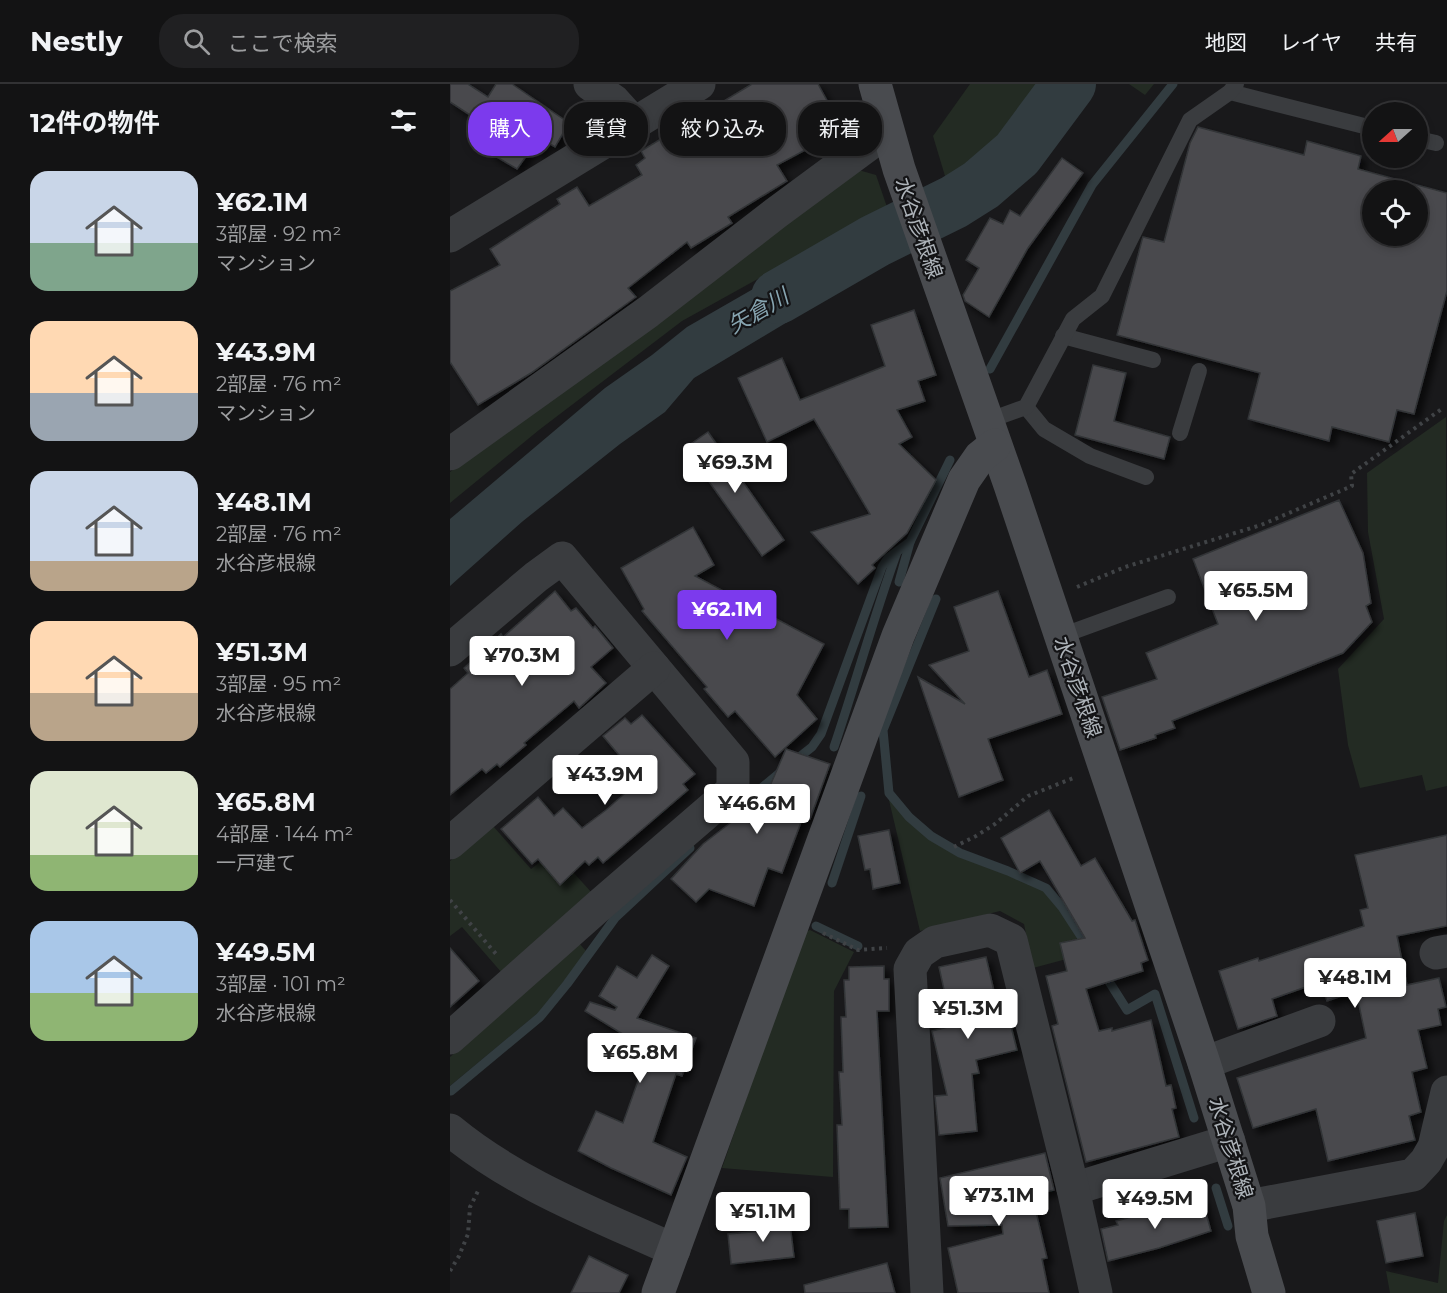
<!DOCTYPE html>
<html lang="ja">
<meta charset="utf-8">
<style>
body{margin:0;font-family:Montserrat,"Noto Sans JP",sans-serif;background:#202022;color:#f1f3f6;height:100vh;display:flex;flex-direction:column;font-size:22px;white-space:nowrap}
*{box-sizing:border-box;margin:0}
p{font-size:20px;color:#9d9ea0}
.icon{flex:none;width:33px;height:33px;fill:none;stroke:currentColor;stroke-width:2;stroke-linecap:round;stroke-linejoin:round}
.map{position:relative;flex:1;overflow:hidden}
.details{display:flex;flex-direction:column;background:#131314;width:450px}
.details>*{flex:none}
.hud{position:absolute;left:18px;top:18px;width:570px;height:54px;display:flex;gap:12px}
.needle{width:39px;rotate:249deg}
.controls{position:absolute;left:912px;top:18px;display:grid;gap:12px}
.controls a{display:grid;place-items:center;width:66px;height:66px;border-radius:50%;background:#131314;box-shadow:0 3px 9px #0003,0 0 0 2px #323234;font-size:30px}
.price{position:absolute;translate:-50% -51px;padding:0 14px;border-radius:6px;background:#fff;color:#222;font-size:20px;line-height:39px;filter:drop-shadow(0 2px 3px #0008)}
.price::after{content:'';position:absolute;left:50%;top:36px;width:18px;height:14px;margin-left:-9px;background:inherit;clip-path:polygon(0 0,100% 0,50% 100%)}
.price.active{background:#7c3aed;color:#fff}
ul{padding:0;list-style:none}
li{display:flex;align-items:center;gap:18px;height:150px;padding:0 30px}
li span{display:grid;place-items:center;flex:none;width:168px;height:120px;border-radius:18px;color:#555}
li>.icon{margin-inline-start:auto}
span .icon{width:72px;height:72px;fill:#fffc;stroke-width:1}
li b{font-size:26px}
h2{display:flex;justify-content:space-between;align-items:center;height:72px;padding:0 30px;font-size:26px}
.pill{padding:0 21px;border-radius:24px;background:#131314;box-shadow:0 3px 9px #0003,0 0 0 2px #323234;font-size:21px;line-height:54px}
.pill.active{background:#7c3aed;color:#fff}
header{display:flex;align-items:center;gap:36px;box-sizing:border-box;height:84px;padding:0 30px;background:#131314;border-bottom:2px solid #323234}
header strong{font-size:28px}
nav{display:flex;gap:33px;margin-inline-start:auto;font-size:21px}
.search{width:420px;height:54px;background:#202022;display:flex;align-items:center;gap:15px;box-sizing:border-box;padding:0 21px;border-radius:24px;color:#9d9ea0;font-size:22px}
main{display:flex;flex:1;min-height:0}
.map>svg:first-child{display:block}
.green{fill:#232b23}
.water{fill:#323c40}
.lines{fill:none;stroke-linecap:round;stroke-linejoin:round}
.stream{stroke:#323c40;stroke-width:9}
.river{stroke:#323c40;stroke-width:54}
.building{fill:#484a4d;stroke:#333437;stroke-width:1.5;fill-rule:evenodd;filter:url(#shadow)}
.path{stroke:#404346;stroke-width:4;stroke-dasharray:3 4.5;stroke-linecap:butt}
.lane{stroke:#3a3c3f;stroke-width:16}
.street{stroke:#3a3c3f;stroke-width:33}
.secondary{stroke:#494b4f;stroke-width:33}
.labels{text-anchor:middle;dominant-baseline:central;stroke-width:4.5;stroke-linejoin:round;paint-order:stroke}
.street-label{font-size:21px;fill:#adb3b9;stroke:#141416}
.water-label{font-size:22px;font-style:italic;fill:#87a5b1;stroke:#141416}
</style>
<header>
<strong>Nestly</strong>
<div class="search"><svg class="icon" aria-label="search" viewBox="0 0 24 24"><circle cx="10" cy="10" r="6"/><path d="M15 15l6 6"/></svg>ここで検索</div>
<nav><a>地図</a><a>レイヤ</a><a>共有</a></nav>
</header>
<main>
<section class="details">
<h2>12件の物件<svg class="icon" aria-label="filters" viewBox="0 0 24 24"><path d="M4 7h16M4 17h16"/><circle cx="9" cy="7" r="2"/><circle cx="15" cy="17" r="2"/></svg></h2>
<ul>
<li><span style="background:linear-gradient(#c9d6e8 60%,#7fa58c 0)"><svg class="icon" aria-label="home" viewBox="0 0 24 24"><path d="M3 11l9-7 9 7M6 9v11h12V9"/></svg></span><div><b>¥62.1M</b><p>3部屋 · 92 m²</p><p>マンション</p></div></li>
<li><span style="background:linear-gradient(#ffd9b3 60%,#9aa5b1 0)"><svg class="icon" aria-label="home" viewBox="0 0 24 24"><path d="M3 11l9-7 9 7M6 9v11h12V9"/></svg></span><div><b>¥43.9M</b><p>2部屋 · 76 m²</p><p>マンション</p></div></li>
<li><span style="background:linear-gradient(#c9d6e8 75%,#b9a48a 0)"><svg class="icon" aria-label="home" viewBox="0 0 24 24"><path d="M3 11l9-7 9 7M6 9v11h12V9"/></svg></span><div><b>¥48.1M</b><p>2部屋 · 76 m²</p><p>水谷彦根線</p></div></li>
<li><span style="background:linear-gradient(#ffd9b3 60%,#b9a48a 0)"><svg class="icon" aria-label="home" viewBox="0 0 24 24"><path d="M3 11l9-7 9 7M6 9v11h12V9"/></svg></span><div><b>¥51.3M</b><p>3部屋 · 95 m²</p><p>水谷彦根線</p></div></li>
<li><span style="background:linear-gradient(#dfe7d0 70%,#8fb573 0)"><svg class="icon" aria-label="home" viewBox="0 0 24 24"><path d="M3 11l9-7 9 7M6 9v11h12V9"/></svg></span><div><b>¥65.8M</b><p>4部屋 · 144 m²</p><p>一戸建て</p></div></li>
<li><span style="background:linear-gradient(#a9c7e8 60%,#8fb573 0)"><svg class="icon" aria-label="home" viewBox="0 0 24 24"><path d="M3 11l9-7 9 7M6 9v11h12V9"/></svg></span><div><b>¥49.5M</b><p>3部屋 · 101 m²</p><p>水谷彦根線</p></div></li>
</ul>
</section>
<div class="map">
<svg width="997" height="1209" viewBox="0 0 997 1209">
<defs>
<filter id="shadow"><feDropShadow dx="5.5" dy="5.5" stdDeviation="3" flood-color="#0009"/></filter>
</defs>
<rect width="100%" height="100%" fill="#19191b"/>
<g class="green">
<path d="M520 0H628L586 56 507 132 483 52Z"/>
<path d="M679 0H704L695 11Z"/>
<path d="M405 85 426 91 437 123 232 237 89 346 0 419V388L206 239Z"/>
<path d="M996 333 997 702 976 707 972 691 910 704 898 661 888 585 934 535 918 448 917 389Z"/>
<path d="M438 712 458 737 480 755 509 771 593 805 610 825 639 869 583 884 574 840 550 827 470 847Z"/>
<path d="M43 742 81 785 104 767 142 809 52 889 12 843 0 852V777Z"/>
<path d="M360 846 404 868 384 907 383 1093 272 1084 354 848Z"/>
<path d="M128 858 136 867 112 901 88 929 0 1002V973Z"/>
<path d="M997 1131V1209H940L936 1187 988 1199 994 1137Z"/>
</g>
<path class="water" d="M409 144 369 219 244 294 215 328 170 360 73 437 0 502V435L155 304 202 271 237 243Z"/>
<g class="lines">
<g class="stream">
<path d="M540 285 642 101 723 0"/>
<path d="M449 498 460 458"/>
<path d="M486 515 433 646 439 709 459 733 481 752 510 769 558 787 596 804 612 823 638 863"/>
<path d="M384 663C406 598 424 532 447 468"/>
<path d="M343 678 362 663 371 650 432 483 438 474 460 458 500 376"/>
<path d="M285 726 332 687"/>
<path d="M382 799 411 712"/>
<path d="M366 842 408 862"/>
<path d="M653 888 677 926 705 910 744 1034"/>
<path d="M1 1007 90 933 117 900 165 834 240 764"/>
<path d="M766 1104 778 1142"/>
</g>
<path class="river" d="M328 213 425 157 504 118 531 101 567 70 619 0"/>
</g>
<g class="building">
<path d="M0 0H18L38 13 46 0H62L119 39 105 63 97 58 90 69 82 64 67 85 40 69 51 51 0 18Z"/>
<path d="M302 0H368L393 46 327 81 337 97 278 133 282 139 241 164 237 158 178 204 186 213 81 289 28 321 0 278V207L50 181 40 165 110 120 107 115 127 103 139 122 192 91 186 81 195 74 191 67Z"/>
<path d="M748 43 854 71 857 57 911 72 908 85 997 109V207L964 330 947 326 939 358 882 343 879 357 798 335 810 289 667 251 692 156 693 153 714 158 740 59ZM922 106H968V152H922Z"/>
<path d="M612 74 633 89 578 164 539 233 515 217 513 211 529 184 516 176 540 134 553 140 560 126 570 132Z"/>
<path d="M464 226 486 291 468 297 475 317 447 326 462 353 449 360 486 396 457 449 422 481 425 484 408 500 361 448 420 430 364 335 317 358 288 294 332 274 350 316 435 282 421 241Z"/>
<path d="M643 281 676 289 664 337 720 353 714 375 625 351Z"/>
<path d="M258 348 334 456 312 472 235 364Z"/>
<path d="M889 416 913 469 921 519 916 522 922 538 893 569 722 637 725 644 705 651 706 654 670 666 652 613 707 595 696 569 768 540 743 475Z"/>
<path d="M243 443 264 481 245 492 374 560 347 611 367 635 325 673 285 627 278 633 254 605 257 603 192 527 194 525 171 484Z"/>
<path d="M105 507 121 527 126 524 143 544 145 542 163 564 141 583 156 599 129 624 124 617 74 659 76 661 50 683 47 680 36 689 32 685 0 711V605L18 589 14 584 51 550 53 553Z"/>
<path d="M548 507 579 593 597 586 612 630 538 655 553 696 509 713 468 593 515 620 479 581 519 567 504 523Z"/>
<path d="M192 631 245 690 233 700 238 706 153 779 148 773 139 781 135 777 110 801 88 775 82 780 51 745 88 713 104 732 113 724 132 744 156 726 190 696 153 652 175 634 181 640Z"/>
<path d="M336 665 380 680 360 735 353 733 332 789 318 784 304 822 259 805 246 818 221 795 253 760 316 711Z"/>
<path d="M599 726 631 782 645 774 682 837 685 836 698 876 691 879 693 887 636 905 649 947 662 944V947L701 936 716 1002 721 1001 726 1024 722 1025 729 1053 636 1078 602 942 608 940 596 892 617 887 610 859 635 854 590 777 570 789 551 754Z"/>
<path d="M439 746 450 799 423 805 420 785 415 786 408 752Z"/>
<path d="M997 751V842L947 852 957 901 989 894 996 923 988 925 991 941 968 946 977 984 962 988 971 1028 959 1032 965 1056 878 1077 866 1025 803 1044 787 994 916 954 906 907 877 917 870 898 822 915 827 932 788 945 769 887 808 874 809 877 914 842 910 826 918 824 905 771Z"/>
<path d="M0 864 29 897 0 923Z"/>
<path d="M202 871 219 882 187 934 246 954 232 992 226 990 203 1058 237 1073 221 1111 161 1084 128 1067 146 1027 173 1039 199 966 135 927 140 918 165 926 167 923 149 912 167 882 187 894Z"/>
<path d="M536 873 547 920 555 918 567 966 526 976 529 989 522 990 527 1047 489 1051 485 1012 497 1011 482 947 502 942 489 883Z"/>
<path d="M434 882V895H439V927H427L438 1143 399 1144V1125H390L387 1041H392L389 988H393L391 933H396L394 896H399V883Z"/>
<path d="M595 1069 604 1106 582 1111 597 1174 592 1175 599 1209H508L498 1164 553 1150 552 1141 498 1142 490 1094Z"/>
<path d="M752 1115 761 1147 709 1164 658 1177 651 1145 668 1141 666 1137Z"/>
<path d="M965 1129 973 1172 936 1179 927 1137Z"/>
<path d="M339 1132 344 1173 281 1180 278 1150 313 1147V1136Z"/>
<path d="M139 1172 178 1191 169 1209H121Z"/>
<path d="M437 1179 445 1209H355L354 1201Z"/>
</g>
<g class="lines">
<g class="path">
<path d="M627 503 675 483 811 441 902 402 901 390 993 324"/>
<path d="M504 763 526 752 545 740 578 712 626 693"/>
<path d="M0 816 46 870"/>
<path d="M373 849 408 866 437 864"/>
<path d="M0 1187 9 1172 18 1150 20 1123 29 1105"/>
</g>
<g class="lane">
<path d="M780 8 922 44"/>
<path d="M968 55 986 59"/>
<path d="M613 252 703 276"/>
<path d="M576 323 594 345 640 372 696 393"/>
<path d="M537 337 576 323 623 235 652 212 740 36 780 8 786 0"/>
<path d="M730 349 749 287"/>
<path d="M611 552 718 513"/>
</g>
<g class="street">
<path d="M140 0 164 17 184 39"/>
<path d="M0 152 249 0"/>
<path d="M0 370 198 228 326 129 437 47"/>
<path d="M0 566 86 493 112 474 283 678V706L151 820 0 954"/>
<path d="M0 759 204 584"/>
<path d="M986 869 997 867"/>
<path d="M754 979 869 937"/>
<path d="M0 1046C65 1100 147 1131 224 1166"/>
<path d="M623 1105 779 1057"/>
<path d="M799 1122 963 1091 976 1077 984 1063 997 1008"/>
<path d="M477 1209 460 885 469 869 485 858 540 846 561 856 623 1105 646 1209"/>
</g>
<g class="secondary">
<path d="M425 0 449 85 560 401 754 979 799 1122 802 1152 819 1209"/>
<path d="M208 1209 448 552 514 396 530 373 545 361"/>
</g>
</g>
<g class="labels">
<g class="street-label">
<text transform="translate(469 144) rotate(71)">水谷彦根線</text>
<text transform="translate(628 603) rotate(71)">水谷彦根線</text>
<text transform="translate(781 1064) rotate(73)">水谷彦根線</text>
</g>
<g class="water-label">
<text transform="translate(308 227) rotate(-30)">矢倉川</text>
</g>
</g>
</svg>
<div class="controls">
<a><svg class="needle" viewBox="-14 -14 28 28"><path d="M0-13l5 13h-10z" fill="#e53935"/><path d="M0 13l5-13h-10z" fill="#9d9ea0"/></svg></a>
<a><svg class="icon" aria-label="locate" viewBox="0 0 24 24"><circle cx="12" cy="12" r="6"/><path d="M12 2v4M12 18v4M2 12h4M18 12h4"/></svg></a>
</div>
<b class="price" style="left:285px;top:410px">¥69.3M</b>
<b class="price" style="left:806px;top:538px">¥65.5M</b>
<b class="price active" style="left:277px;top:557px">¥62.1M</b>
<b class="price" style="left:72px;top:603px">¥70.3M</b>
<b class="price" style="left:155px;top:722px">¥43.9M</b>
<b class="price" style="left:307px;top:751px">¥46.6M</b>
<b class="price" style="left:905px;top:925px">¥48.1M</b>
<b class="price" style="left:518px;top:956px">¥51.3M</b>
<b class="price" style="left:190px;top:1000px">¥65.8M</b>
<b class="price" style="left:549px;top:1143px">¥73.1M</b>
<b class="price" style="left:705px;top:1146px">¥49.5M</b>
<b class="price" style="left:313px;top:1159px">¥51.1M</b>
<div class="hud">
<a class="pill active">購入</a>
<a class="pill">賃貸</a>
<a class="pill">絞り込み</a>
<a class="pill">新着</a>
</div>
</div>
</main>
